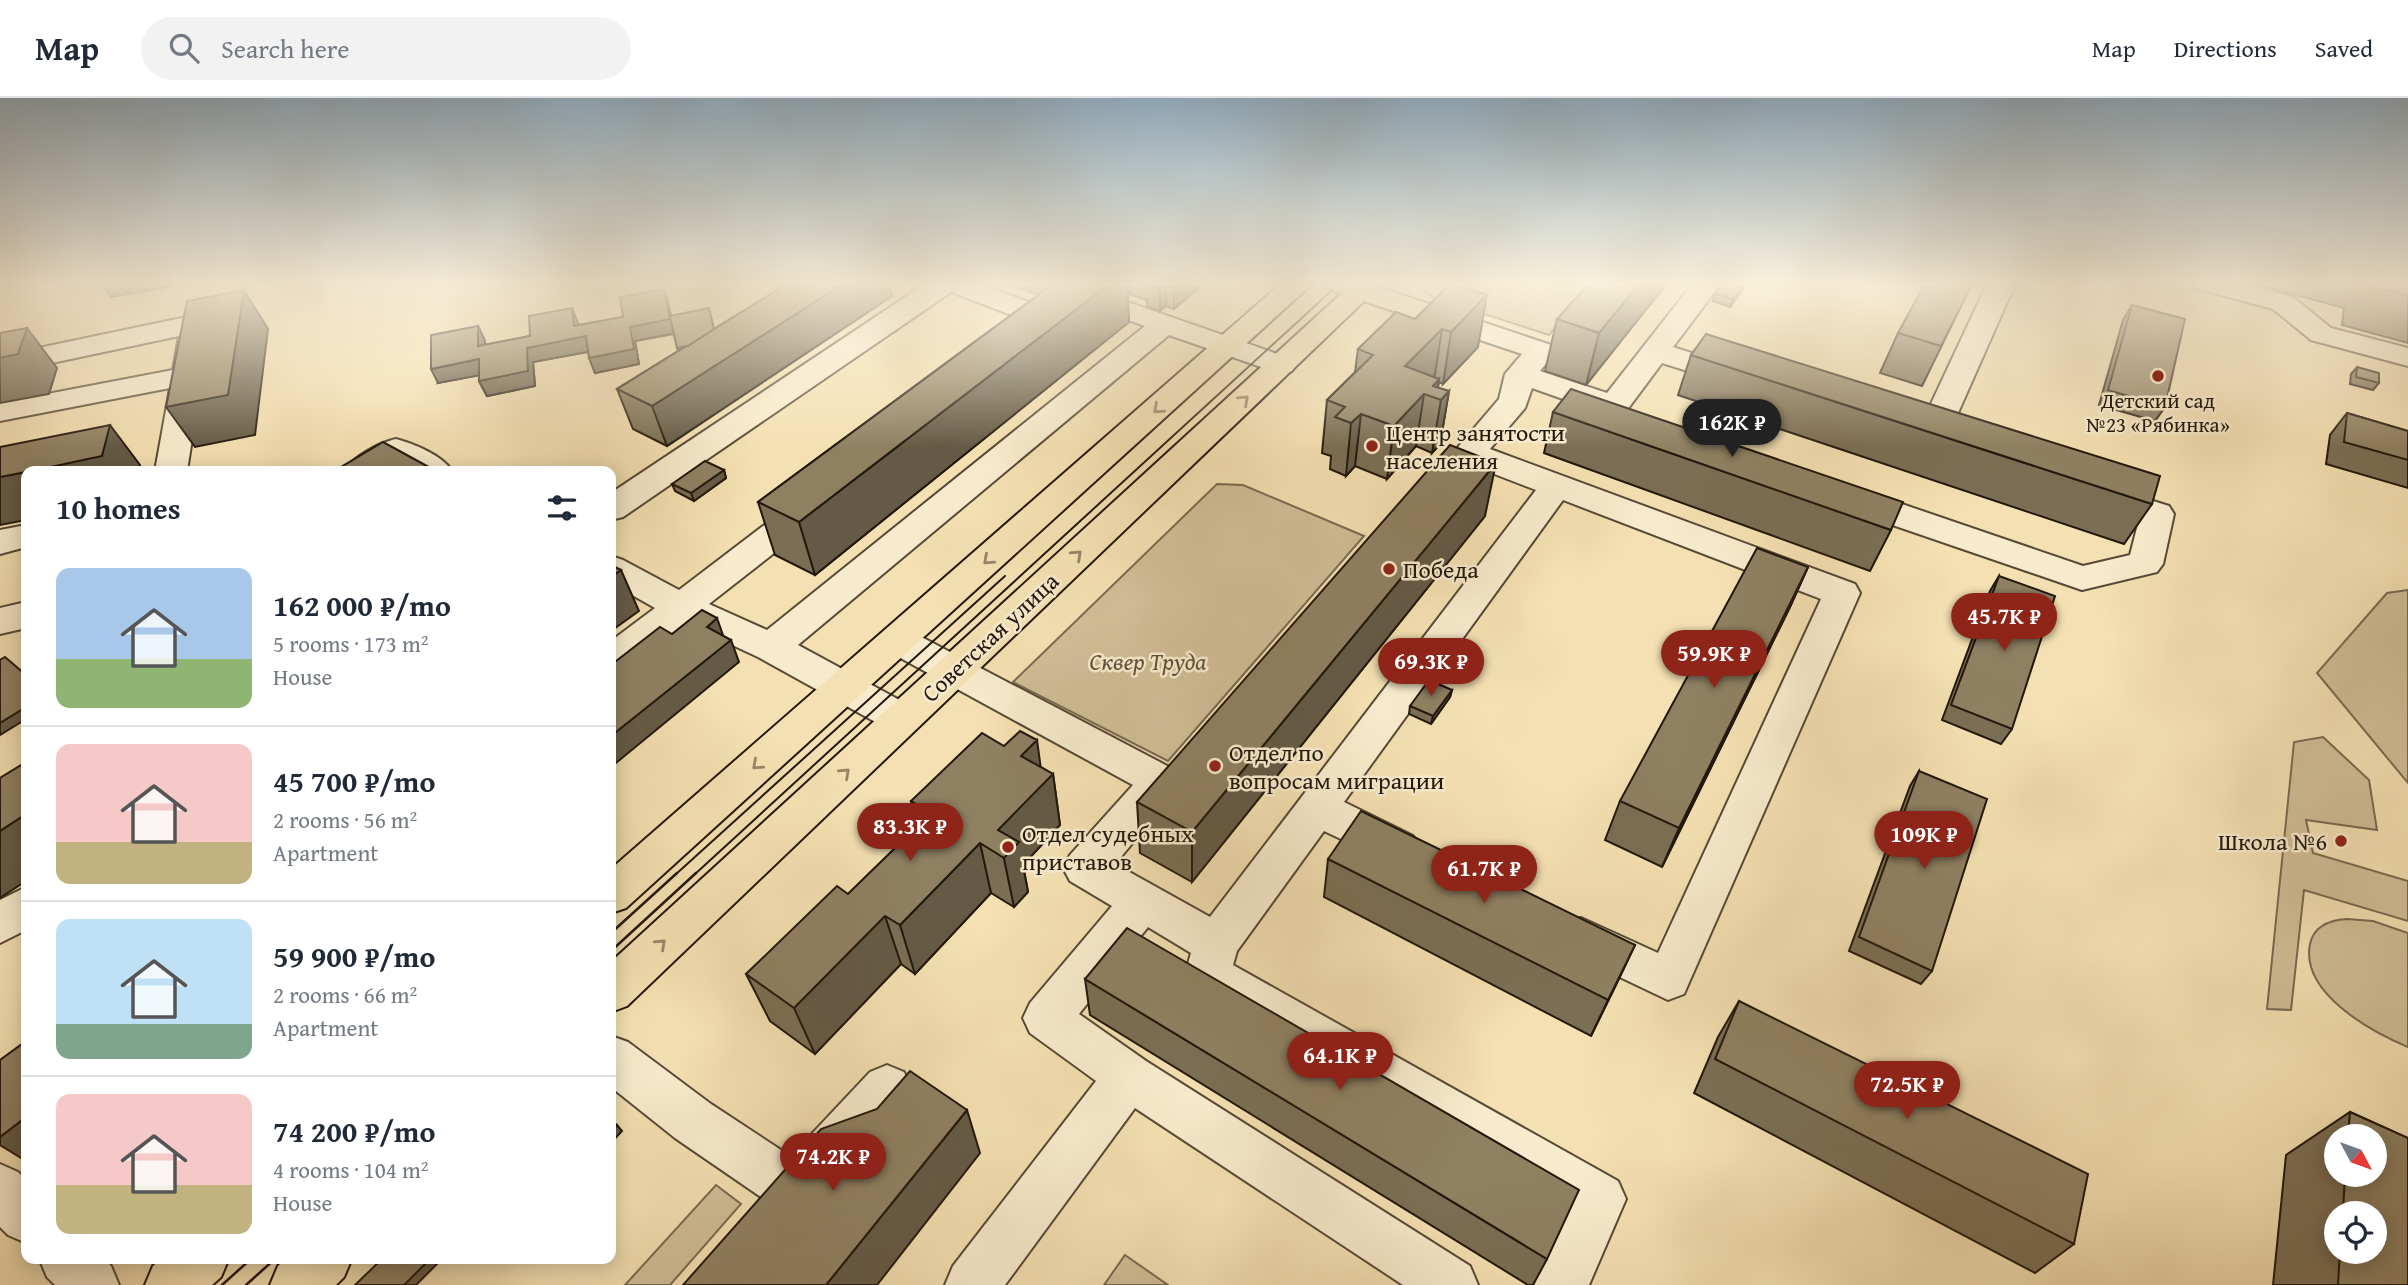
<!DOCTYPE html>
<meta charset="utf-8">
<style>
body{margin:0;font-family:"Gentium Book Plus",serif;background:#f2f2f3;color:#1f2937;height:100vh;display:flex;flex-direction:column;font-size:26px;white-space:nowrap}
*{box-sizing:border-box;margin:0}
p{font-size:23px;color:#747a83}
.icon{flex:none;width:38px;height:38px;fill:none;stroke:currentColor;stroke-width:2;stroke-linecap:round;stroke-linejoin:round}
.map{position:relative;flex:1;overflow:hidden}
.drawer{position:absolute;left:21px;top:368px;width:595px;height:798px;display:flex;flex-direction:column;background:#fff;border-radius:14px;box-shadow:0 4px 18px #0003}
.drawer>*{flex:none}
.needle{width:46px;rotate:131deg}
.fabs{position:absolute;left:2324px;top:1026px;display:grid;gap:14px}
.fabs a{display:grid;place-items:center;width:63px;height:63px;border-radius:50%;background:#fff;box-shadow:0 4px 18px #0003;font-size:35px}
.price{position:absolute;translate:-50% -60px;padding:0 16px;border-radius:24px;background:#8f2418;color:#fff;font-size:23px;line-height:46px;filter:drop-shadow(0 2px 4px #0008)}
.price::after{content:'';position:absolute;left:50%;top:42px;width:21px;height:16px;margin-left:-10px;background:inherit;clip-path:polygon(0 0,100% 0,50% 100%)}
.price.current{background:#222;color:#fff}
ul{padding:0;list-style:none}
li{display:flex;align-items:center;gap:21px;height:175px;padding:0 35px}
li+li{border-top:2px solid #e0e1e3}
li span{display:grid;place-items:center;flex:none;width:196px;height:140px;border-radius:14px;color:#555}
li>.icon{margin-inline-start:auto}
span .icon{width:84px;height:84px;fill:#fffc;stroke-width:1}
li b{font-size:30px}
h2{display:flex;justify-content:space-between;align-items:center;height:84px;padding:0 35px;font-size:30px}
header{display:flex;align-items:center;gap:42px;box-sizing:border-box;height:98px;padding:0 35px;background:#fff;border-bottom:2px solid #e0e1e3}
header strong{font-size:33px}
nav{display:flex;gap:38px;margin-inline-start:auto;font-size:24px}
.search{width:490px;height:63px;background:#f2f2f3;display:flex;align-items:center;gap:18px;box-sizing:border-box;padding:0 24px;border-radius:38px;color:#747a83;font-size:26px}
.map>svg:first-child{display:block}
.green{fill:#d0be96;stroke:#796a50;stroke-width:2}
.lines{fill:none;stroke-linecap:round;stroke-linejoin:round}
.minor-casing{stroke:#564935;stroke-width:4}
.major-casing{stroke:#22170b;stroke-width:4}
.minor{fill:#f8ebcd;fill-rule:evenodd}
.major{fill:#f4e0b2;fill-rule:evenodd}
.tram-far1{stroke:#22170b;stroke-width:2}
.tram{stroke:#22170b;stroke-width:2.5}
.wall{fill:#7b6e54;stroke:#22170b;stroke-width:2;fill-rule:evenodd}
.shaded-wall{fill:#645a45;stroke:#22170b;stroke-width:2}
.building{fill:#8f8062;stroke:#22170b;stroke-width:2}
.oneway{stroke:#968667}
.poi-dot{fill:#8f2418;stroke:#f8ebcd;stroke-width:2.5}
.labels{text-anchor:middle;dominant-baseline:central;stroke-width:5;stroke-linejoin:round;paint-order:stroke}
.far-poi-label{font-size:21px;fill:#22170b;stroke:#f8ebcd}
.poi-label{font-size:24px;fill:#22170b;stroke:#f8ebcd;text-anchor:start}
.street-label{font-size:24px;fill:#22170b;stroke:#f8ebcd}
.park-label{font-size:24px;font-style:italic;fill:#5f513c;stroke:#f8ebcd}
</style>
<header>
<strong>Map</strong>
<div class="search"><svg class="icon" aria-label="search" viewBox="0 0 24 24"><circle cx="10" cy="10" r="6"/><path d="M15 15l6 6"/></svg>Search here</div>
<nav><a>Map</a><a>Directions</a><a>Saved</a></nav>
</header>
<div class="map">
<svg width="2408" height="1187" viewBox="0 0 2408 1187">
<rect width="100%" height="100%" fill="#f4e0b2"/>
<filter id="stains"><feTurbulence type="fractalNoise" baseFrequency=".00286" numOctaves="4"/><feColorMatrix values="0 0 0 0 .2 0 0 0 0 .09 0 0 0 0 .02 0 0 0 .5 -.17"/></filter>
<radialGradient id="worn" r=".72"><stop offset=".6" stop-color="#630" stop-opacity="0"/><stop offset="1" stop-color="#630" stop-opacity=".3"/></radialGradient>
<g class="green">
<path d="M1426 184H1593L1549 237 1432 199 1420 190Z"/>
<path d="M1217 386 1243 387 1364 438 1168 663 1013 584Z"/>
<path d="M2408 492V685L2317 575 2387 495Z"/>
<path d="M2323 639 2369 682 2377 732 2306 722 2313 755 2408 783V823L2304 792 2291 912 2267 911 2294 644Z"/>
<path d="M2347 821 2373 823 2408 835V949C2372 934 2300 895 2310 846 2314 827 2330 822 2347 821Z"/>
<path d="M716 1087 741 1106 670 1187H625Z"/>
<path d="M1125 1157 1168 1187H1104Z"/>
</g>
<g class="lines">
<g class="minor-casing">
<g id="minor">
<path d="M928 184H975L1063 217 1067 223 1063 229 1053 232 1043 229 951 194 623 419 611 422V395Z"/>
<path d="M1321 184H1363L1551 247 1556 253 1540 273 1607 295 1694 184H1722L1673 249 1750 274 1754 280 1750 286 1739 289 1662 265 1627 312 1654 322 1659 329 1654 336 1643 339 1596 323 1591 316 1594 312 1532 290 1525 310 1490 351 1855 486 1860 495 1684 896 1668 902 1565 853 1559 839 1565 825 1581 820 1658 855 1821 501 1563 402 1344 704 1413 738 1419 750 1413 762 1398 768 1324 733 1237 853 1233 867 1618 1083 1626 1101 1589 1187H1534L1568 1111 1192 890 1185 876 1191 855 1148 829 1079 916 1146 963 1470 1168 1478 1187H1403L1135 1010 1005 1187H945L953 1168 1096 983 1030 935 1023 920 1030 905 1112 808 1070 783 1063 770 1070 757 1133 687 884 551 878 542 884 533 897 529 910 533 1175 672 1181 683 1175 694 1115 766 1210 819 1536 392 1458 362 1453 355 1499 301 1505 276 1522 256 1325 190Z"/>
<path d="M1988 184H2016L1946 342 1941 349 1930 352 1919 349 1914 342Z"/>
<path d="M2191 184H2237L2293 199 2331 230 2408 250V268L2311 242 2273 211 2195 190Z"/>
<path d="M1090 191 1292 261 1296 267 1292 273 1281 276 1169 237 798 547 916 611 922 621 916 631 902 636 888 631 758 559 685 525 624 573 611 577V543L655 510 611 485V458L623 462 679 492 800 400 812 397 824 400 829 408 824 416 709 506 767 532 1145 228 1080 205 1076 199 1080 193Z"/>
<path d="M196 217 206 220 210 226 187 373H155L170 290 0 323V305L173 272 179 238 0 276V258Z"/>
<path d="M396 341C414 346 442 357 452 373H411L397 365 384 373H344C354 358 379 345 396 341Z"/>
<path d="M2099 386 2169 408 2174 416 2163 466 2157 474 2082 492 1837 408 1832 400 1837 392 1849 389 1861 392 2083 468 2130 457 2139 422 2087 405 2082 397 2087 389Z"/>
<path d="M26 427V449L0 456V432Z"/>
<path d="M26 504V530L0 536V510Z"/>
<path d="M26 789V832L0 845V802Z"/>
<path d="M611 938 628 944 711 1006 787 1056 792 1057 870 974 887 967 904 974 911 990 904 1006 826 1095 793 1107 779 1106 761 1099 675 1040 611 989Z"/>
<path d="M0 1066 18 1074 26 1082V1145L8 1137 0 1129Z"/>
<path d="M39 1160H104L111 1168 119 1187H55L47 1179Z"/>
</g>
</g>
<g class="major-casing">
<g id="major">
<path d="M1283 184H1314L626 810 611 815V771Z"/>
<path d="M1354 184H1384L627 908 611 914V864Z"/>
<path d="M162 1160H229L221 1179 212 1187H145L153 1168Z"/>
<path d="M286 1160H352L344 1179 336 1187H270L278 1168Z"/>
</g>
</g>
<use href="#minor" class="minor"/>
<use href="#major" class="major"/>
<g class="tram-far1">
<path d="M675 777 1005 478"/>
<path d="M694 777 1341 184"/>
</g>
<g class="tram">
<path d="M611 835 677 775"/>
<path d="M611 853 696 775"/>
<path d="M222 1187 252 1160"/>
<path d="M246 1187 276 1160"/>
</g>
</g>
<g class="wall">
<path d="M790 184H889L892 198 667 348 633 331 617 291 678 253 674 236 635 243 639 266 595 275 588 254 533 264 535 288 487 298 479 283V277L438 285 478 228 485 243V247L530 238 572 210 578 227 623 219 664 191 671 218 714 231Z"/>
<path d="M1002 184H1127L1129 224 815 477 775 457 758 404 1038 197Z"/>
<path d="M1129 184H1206L1174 211 1166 208 1160 213 1147 208V202L1129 196Z"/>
<path d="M1668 184 1586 287 1545 273 1557 221Z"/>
<path d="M1973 184 1922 288 1880 275 1898 235Z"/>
<path d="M2248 184H2408V245L2342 227 2344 210Z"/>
<path d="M1451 185 1478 249 1443 286 1439 284 1438 290 1449 293 1440 346 1432 355 1416 348 1387 381 1355 368 1346 378 1330 371 1331 358 1322 355 1327 302 1355 274 1358 251 1415 221Z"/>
<path d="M1745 185 1742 192 1730 209 1713 203 1715 196Z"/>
<path d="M2132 207 2165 309 2155 323 2099 307 2123 222Z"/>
<path d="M1691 257 2152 406 2124 446 1678 297Z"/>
<path d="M2357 269 2379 285 2373 292 2350 286 2351 276Z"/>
<path d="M1553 314 1891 432 1870 473 1544 355Z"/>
<path d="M2347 315 2408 333V390L2326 366 2330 337Z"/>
<path d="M724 372 726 380 694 403 675 393 672 386Z"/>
<path d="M1485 418 1192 784 1140 755 1137 704Z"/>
<path d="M1808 469 1790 509 1662 769 1605 742 1620 703Z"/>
<path d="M1999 478 2012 631 2001 646 1942 622 1990 493Z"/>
<path d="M1452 592 1450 599 1431 626 1409 616 1410 608Z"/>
<path d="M1041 669 1053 676 1060 727 1023 767 1028 794 1014 809 991 795 915 876 901 866 815 956 770 923 746 876 848 796 918 728 911 703Z"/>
<path d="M1919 673 1932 873 1921 886 1849 853 1910 688Z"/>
<path d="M1328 761 1635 847 1591 938 1324 799Z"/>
<path d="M1085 881 1547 1161 1533 1187H1528L1090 917Z"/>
<path d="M1739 903 2074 1146 2035 1175 1694 995 1718 939Z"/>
<path d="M2350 1014 2408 1040V1187H2273L2286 1057ZM2336 1038H2375V1076H2336ZM2336 1115H2375V1153H2336Z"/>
</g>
<g class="shaded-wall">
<path d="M105 184H170L169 189 111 199 101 185Z"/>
<path d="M846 184H889L892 198 667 348 652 308Z"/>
<path d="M1112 184H1127L1129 224 815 477 799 424Z"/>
<path d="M1180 184H1206L1174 211V189Z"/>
<path d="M1641 184H1668L1586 287 1599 235Z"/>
<path d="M1745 185 1742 192 1730 209 1733 201Z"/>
<path d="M1166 186V208L1160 213V191Z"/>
<path d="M664 191 668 205 675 235 635 243 639 266 595 275 589 260 630 229Z"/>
<path d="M244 192 268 231 255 337 195 349 166 309Z"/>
<path d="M1487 197 1478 249 1443 286 1451 234Z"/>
<path d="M572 210 578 225 580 239 586 238 592 253 533 264 535 288 487 298 479 283 527 250 574 228Z"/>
<path d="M478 228 485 243V262L478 248Z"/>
<path d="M27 230 57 270 49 296 0 305V260Z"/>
<path d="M1442 231 1434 283 1405 268Z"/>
<path d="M479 261 486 276 438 285 431 271Z"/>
<path d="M1439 281 1436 300 1433 288Z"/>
<path d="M1449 293 1440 346 1432 355 1441 302Z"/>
<path d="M1424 296 1416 348 1387 381 1394 328Z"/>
<path d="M1361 316 1355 368 1346 378 1351 325Z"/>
<path d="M110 327 140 367 139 373H32Z"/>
<path d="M1496 365 1485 418 1192 784V734Z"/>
<path d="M724 372 726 380 694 403 691 395Z"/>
<path d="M26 374V422L0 427V379Z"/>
<path d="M1808 469 1790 509 1662 769 1679 730Z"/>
<path d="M621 472 639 513 611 533V479Z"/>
<path d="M717 520 725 543 707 529Z"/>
<path d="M731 542 739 564 611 669V638Z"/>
<path d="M1452 592 1450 599 1431 626 1433 618Z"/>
<path d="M26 609V621L0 637V625Z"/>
<path d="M1037 642 1043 686 1053 676 1060 727 1023 767 1028 794 1014 809 998 732 1021 658Z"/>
<path d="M26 716V783L0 800V733Z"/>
<path d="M980 745 991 795 915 876 900 827Z"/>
<path d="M885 818 901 866 815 956 794 910Z"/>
<path d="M1635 847 1618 883 1591 938 1608 902Z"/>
<path d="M967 1012 980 1055 877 1187H826Z"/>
<path d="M26 1019V1063L0 1047V1039Z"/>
<path d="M617 1027 622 1033 611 1045V1033Z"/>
<path d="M431 1160H443L416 1187H404Z"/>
</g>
<g class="building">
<path d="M790 184H846L652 308 617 291Z"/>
<path d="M1056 184H1112L799 424 758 404Z"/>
<path d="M1150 184H1180L1174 189 1166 186 1160 191 1146 187Z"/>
<path d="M1590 184H1641L1599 235 1557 221Z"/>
<path d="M1724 184H1742L1745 185 1733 201 1715 196Z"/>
<path d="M1926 184H1973L1941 248 1898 235Z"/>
<path d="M2371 184H2408V198L2370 188Z"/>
<path d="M1451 185 1487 197 1451 234 1442 231 1405 268 1439 281 1433 288 1449 293 1441 302 1424 296 1394 328 1361 316 1351 325 1335 319 1345 309 1327 302 1373 257 1358 251 1396 214 1415 221Z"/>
<path d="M664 191 670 221 630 229 634 251 589 260 586 238 527 250 528 273 479 283V261L431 271V237L478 228V248L530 238 529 218 572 210 574 228 623 219 620 199Z"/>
<path d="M244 192 228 297 166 309 187 203Z"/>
<path d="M2132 207 2185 221 2165 309 2108 292Z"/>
<path d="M709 210 714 231 688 248 677 250 670 218Z"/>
<path d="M27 230 18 256 0 260V235Z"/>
<path d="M1706 236 2160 378 2152 406 1691 257Z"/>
<path d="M2357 269 2379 275V285L2356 279Z"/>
<path d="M1571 291 1903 404 1891 432 1553 314Z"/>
<path d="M2347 315 2408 333V362L2344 344Z"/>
<path d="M110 327 102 358 32 373H26V374L0 379V349Z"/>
<path d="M383 344 436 373 336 372Z"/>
<path d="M1450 347 1496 365 1192 734 1137 704Z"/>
<path d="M705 363 724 372 691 395 672 386Z"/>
<path d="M1757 450 1808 469 1679 730 1620 703Z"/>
<path d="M611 467 621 472 611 479Z"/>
<path d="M1999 478 2055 498 2012 631 1951 607Z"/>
<path d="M702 512 717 520 707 529 731 542 611 638V567L660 529 672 536Z"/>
<path d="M5 559 26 577V609L0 625V562Z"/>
<path d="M1429 582 1452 592 1433 618 1410 608Z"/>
<path d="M1020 633 1037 642 1021 658 1053 676 998 732 1019 744 1004 760 980 745 900 827 885 818 794 910 746 876 837 788 848 796 931 715 911 703 982 635 1004 648Z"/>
<path d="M26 664V716L0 733V680Z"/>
<path d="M1919 673 1987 701 1932 873 1859 839Z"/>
<path d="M1361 713 1635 847 1608 902 1328 761Z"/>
<path d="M1127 830 1579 1092 1547 1161 1085 881Z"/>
<path d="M1739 903 2088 1076 2074 1146 1715 961Z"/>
<path d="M26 943V1019L0 1039V962Z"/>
<path d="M910 973 967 1012 826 1187H683L821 1031 877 1011Z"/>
<path d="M2350 1014 2408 1040V1187H2338L2340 1153H2375V1115H2343L2345 1076H2375V1038H2348Z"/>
<path d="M611 1022 617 1027 611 1033Z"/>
<path d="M383 1160H431L404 1187H355Z"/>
</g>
<defs><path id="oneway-chevron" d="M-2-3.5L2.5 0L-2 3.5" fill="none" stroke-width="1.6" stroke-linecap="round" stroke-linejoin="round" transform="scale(1.75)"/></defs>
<g class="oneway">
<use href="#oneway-chevron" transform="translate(1244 302) rotate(-43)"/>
<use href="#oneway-chevron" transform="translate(1158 311) rotate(138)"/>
<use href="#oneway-chevron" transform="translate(1077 457) rotate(-43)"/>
<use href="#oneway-chevron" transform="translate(988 462) rotate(138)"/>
<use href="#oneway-chevron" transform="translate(757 667) rotate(138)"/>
<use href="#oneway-chevron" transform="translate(845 675) rotate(-43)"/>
<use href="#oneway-chevron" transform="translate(661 846) rotate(-43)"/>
</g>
<linearGradient id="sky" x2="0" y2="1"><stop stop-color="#90aabc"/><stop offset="0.53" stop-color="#faf1dc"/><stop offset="1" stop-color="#faf1dc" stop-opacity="0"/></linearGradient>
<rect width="2408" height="350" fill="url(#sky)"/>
<g class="poi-dot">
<circle cx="2158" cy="278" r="7"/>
<circle cx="1372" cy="348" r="7"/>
<circle cx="1389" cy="471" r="7"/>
<circle cx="1215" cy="668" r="7"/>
<circle cx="2341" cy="743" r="7"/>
<circle cx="1008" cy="749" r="7"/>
</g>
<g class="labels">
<g class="far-poi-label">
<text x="2158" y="302">Детский сад<tspan x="2158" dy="24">№23 «Рябинка»</tspan></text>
</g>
<g class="poi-label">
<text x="1386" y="334">Центр занятости<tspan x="1386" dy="28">населения</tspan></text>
<text x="1403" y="471">Победа</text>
<text x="1229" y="654">Отдел по<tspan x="1229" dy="28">вопросам миграции</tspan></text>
<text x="1022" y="735">Отдел судебных<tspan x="1022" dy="28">приставов</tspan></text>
<text x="2327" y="743" text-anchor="end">Школа №6</text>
</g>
<g class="street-label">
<text transform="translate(990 539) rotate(-43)">Советская улица</text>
</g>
<g class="park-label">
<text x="1148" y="563">Сквер Труда</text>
</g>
</g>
<rect width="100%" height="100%" filter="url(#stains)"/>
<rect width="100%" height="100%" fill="url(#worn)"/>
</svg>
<div class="fabs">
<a><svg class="needle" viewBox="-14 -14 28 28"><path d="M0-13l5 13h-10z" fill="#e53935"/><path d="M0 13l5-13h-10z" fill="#747a83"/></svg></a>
<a><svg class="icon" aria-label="locate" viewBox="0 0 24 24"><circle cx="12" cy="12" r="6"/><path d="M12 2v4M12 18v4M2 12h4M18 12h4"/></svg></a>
</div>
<b class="price current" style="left:1732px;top:361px">162K ₽</b>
<b class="price" style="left:2004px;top:555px">45.7K ₽</b>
<b class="price" style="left:1714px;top:592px">59.9K ₽</b>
<b class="price" style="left:1431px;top:600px">69.3K ₽</b>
<b class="price" style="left:910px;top:765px">83.3K ₽</b>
<b class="price" style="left:1924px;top:773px">109K ₽</b>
<b class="price" style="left:1484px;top:807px">61.7K ₽</b>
<b class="price" style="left:1340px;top:994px">64.1K ₽</b>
<b class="price" style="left:1907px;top:1023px">72.5K ₽</b>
<b class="price" style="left:833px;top:1095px">74.2K ₽</b>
<section class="drawer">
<h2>10 homes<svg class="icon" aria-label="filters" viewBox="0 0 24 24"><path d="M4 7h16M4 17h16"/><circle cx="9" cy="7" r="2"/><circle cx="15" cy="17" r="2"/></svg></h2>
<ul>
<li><span style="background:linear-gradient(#a9c7e8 65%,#8fb573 0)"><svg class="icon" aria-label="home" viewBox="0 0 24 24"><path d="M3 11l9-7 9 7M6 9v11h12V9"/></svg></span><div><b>162 000 ₽/mo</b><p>5 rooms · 173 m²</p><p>House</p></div></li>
<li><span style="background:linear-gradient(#f6c9c9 70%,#c2b280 0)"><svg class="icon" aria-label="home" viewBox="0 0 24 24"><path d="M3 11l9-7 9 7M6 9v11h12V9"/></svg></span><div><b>45 700 ₽/mo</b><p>2 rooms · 56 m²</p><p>Apartment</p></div></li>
<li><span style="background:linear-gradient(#bfe0f5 75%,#7fa58c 0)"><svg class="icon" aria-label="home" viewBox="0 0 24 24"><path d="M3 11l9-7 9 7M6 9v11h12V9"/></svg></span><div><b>59 900 ₽/mo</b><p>2 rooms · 66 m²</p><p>Apartment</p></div></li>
<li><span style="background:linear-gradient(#f6c9c9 65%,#c2b280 0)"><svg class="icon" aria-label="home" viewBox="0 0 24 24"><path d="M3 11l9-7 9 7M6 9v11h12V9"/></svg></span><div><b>74 200 ₽/mo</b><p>4 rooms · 104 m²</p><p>House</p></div></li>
</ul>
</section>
</div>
